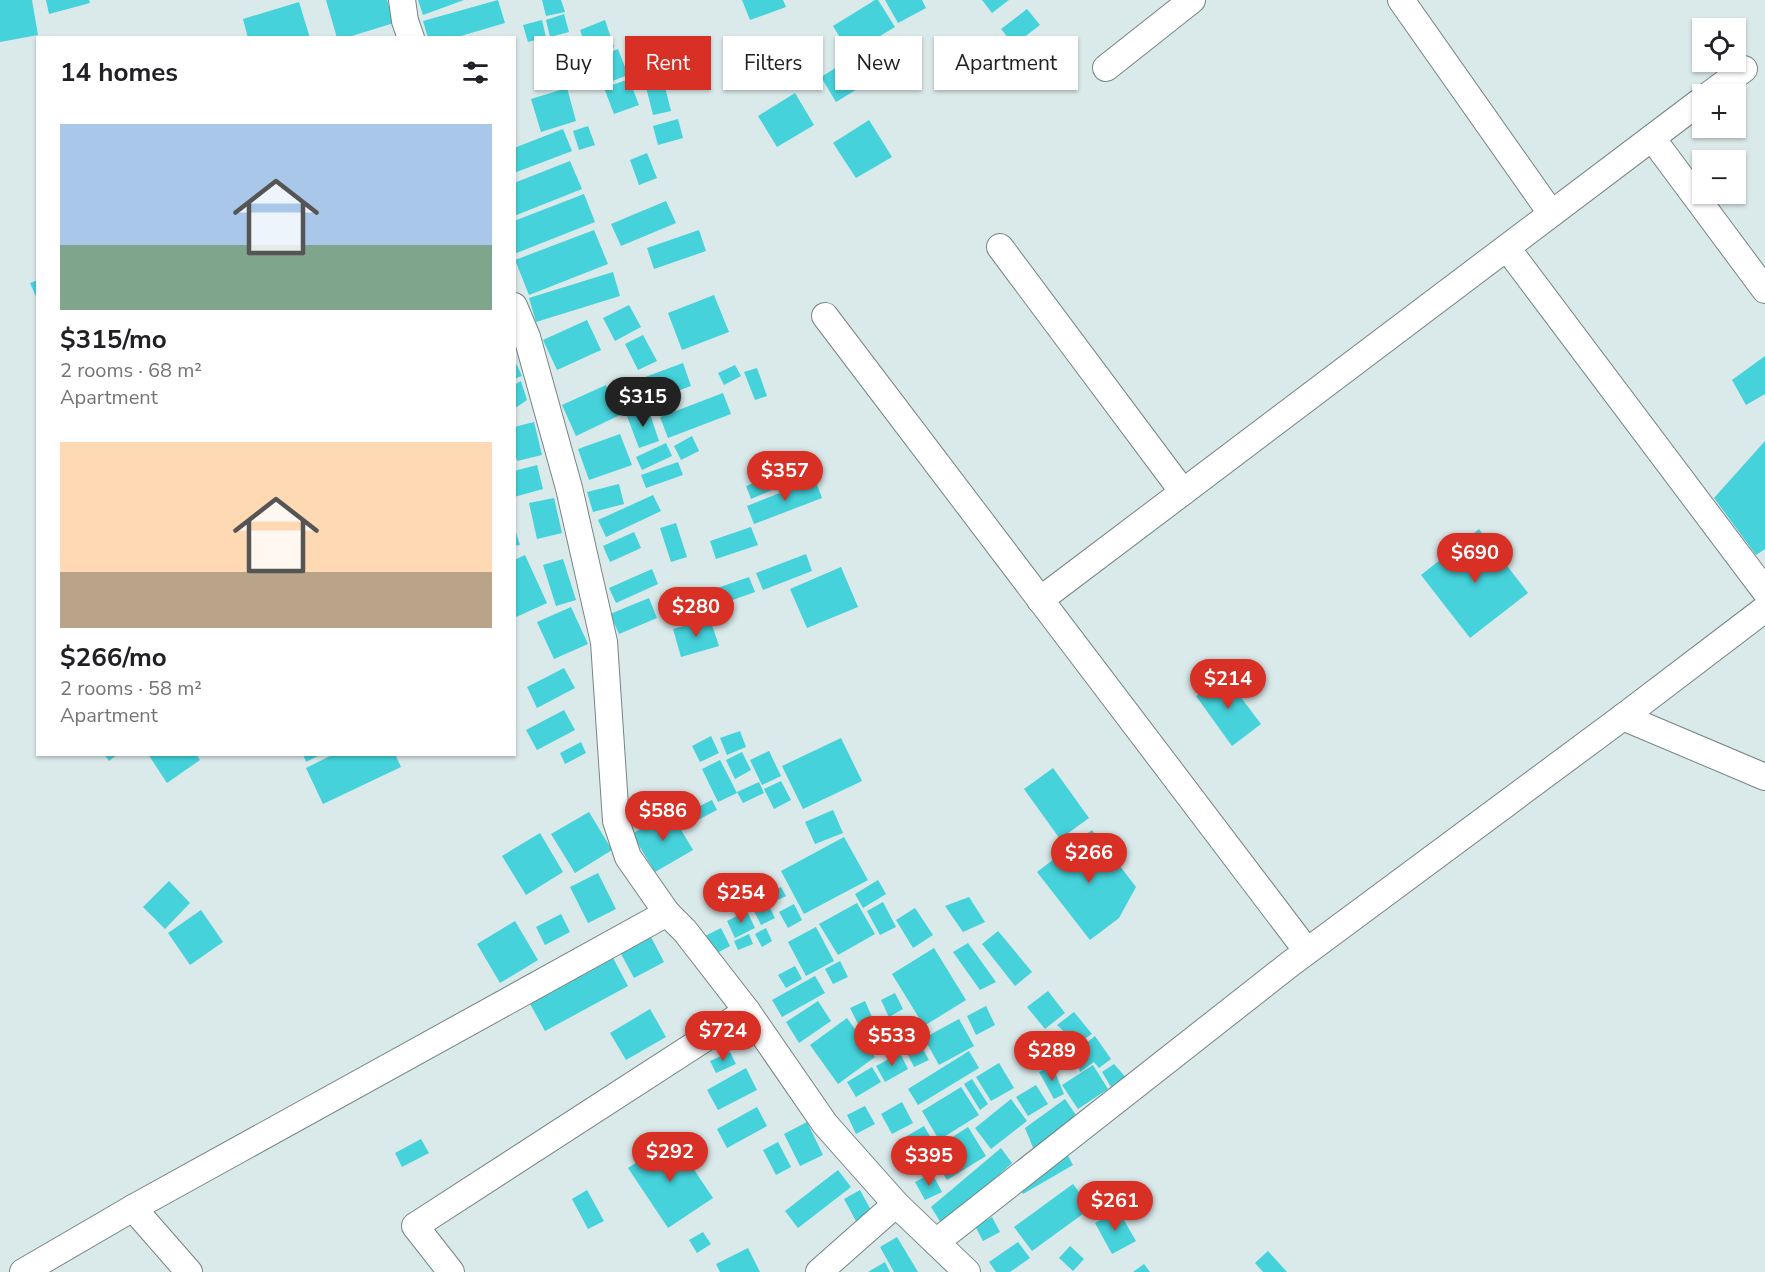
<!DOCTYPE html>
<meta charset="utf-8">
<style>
body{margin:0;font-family:"Nunito Sans",sans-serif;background:#f2f2f2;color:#202124;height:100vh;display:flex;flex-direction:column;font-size:22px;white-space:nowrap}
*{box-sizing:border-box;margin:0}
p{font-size:20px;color:#757577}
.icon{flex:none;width:33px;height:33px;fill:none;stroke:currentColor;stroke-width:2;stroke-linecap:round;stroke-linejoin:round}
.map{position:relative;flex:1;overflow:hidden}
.drawer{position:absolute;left:36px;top:36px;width:480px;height:720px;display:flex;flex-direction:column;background:#fff;border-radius:0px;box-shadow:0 2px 4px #0004}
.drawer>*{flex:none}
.guide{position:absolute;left:534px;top:36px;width:570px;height:54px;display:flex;gap:12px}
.controls{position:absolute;left:1692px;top:18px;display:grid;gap:12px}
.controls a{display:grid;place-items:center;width:54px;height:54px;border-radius:0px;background:#fff;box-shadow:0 2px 4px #0004;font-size:30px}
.price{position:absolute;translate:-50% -51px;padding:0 14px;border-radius:21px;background:#d93025;color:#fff;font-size:20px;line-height:39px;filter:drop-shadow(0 2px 3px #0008)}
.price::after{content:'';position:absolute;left:50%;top:36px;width:18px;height:14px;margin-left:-9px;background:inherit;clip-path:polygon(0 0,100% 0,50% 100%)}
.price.selected{background:#222;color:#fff}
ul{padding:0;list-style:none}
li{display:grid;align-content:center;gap:12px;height:318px;padding:0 24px}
li span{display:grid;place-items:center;height:186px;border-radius:0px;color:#555}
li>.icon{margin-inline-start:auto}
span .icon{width:108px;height:108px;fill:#fffc;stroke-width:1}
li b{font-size:26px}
h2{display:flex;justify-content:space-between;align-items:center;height:72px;padding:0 24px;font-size:26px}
.chip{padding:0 21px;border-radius:0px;background:#fff;box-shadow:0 2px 4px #0004;font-size:21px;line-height:54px}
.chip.selected{background:#d93025;color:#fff}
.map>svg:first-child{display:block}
.building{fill:#45d2da}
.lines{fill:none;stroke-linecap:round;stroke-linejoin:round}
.minor-casing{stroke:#768485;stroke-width:28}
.minor{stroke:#fff;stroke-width:26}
</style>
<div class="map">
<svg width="1765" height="1272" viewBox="0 0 1765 1272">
<rect width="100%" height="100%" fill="#dae9ea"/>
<g class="building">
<path d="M0 0H32L38 35 0 42Z"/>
<path d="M46 0H89L90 3 49 14Z"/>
<path d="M326 0H387L394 23 345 38H337Z"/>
<path d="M418 0H464L423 15Z"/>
<path d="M498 0 505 23 454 38H428L423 21Z"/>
<path d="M542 0H561L565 12 546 16Z"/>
<path d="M742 0H783L786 7 750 20Z"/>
<path d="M875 0H878L895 27 850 54 833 26Z"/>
<path d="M885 0H922L926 8 898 23Z"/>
<path d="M982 0H1009L992 13Z"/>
<path d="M299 2 310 38H248L243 19Z"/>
<path d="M1027 9 1040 25 1014 45 1001 29Z"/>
<path d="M564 14 569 32 550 37 546 20Z"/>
<path d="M542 20 546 37 528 42 523 25Z"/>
<path d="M605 20 614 47 589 56 580 30Z"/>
<path d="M869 47 885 72 836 102 821 77Z"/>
<path d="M618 49 628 75 602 85 592 59Z"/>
<path d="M629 79 639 105 614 114 604 88Z"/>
<path d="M664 83 671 111 653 115 646 87Z"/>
<path d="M567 88 576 121 541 132 531 99Z"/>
<path d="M795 93 814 125 777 147 758 116Z"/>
<path d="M678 119 683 138 658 145 653 126Z"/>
<path d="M869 120 892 157 856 178 833 143Z"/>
<path d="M588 126 595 145 579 150 573 131Z"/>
<path d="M563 129 572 151 514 173V148Z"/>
<path d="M647 153 657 178 639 185 630 160Z"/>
<path d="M570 161 582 189 514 216V183Z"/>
<path d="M584 194 595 222 514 254V221Z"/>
<path d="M666 201 676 223 621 246 611 224Z"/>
<path d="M594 230 608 264 529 295 515 260Z"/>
<path d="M699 230 706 251 654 269 647 248Z"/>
<path d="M613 272 620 296 536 322 529 298Z"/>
<path d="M38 280V301L30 283Z"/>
<path d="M714 295 729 332 682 350 668 313Z"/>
<path d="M629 305 641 327 615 341 603 318Z"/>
<path d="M587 320 601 350 557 370 543 340Z"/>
<path d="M643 335 657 361 638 370 625 344Z"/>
<path d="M1765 356V394L1746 405 1732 380Z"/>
<path d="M514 359 522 376 514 379Z"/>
<path d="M683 363 691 386 638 405 629 383Z"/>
<path d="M735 365 741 376 724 385 718 373Z"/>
<path d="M757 368 767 396 755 400 744 372Z"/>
<path d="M521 381 527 400 514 409V385Z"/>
<path d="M606 385 620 415 576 436 562 405Z"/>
<path d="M723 393 731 414 668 438 660 417Z"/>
<path d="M648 408 659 441 639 448 627 416Z"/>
<path d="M534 422 542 455 517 461 514 449V427Z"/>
<path d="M620 434 632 465 589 480 578 449Z"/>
<path d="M692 436 699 451 681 460 674 446Z"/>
<path d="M1765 441V549L1756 555 1714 498Z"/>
<path d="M666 443 672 456 642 470 636 457Z"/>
<path d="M678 462 683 475 646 488 641 475Z"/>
<path d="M537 465 543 489 514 497V471Z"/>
<path d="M793 467 798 479 751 499 746 486Z"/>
<path d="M815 479 822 498 754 524 747 506Z"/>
<path d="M619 484 624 504 593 512 587 492Z"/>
<path d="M653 495 661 511 606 537 598 520Z"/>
<path d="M554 498 562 533 537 539 529 503Z"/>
<path d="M676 523 687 557 671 562 660 528Z"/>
<path d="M514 527 520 545 514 546Z"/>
<path d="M751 527 758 545 716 559 710 541Z"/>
<path d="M1479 529 1528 593 1470 638 1421 575Z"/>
<path d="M634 532 641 548 610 562 603 546Z"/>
<path d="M806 554 812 571 763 590 756 573Z"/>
<path d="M525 555 547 603 514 618V560Z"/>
<path d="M563 559 576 600 556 606 543 565Z"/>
<path d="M841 567 858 607 807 628 790 589Z"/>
<path d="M652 569 658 584 616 603 609 588Z"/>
<path d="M749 577 755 592 685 617 680 601Z"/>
<path d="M649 598 657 618 619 634 610 614Z"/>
<path d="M571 607 588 644 554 659 537 622Z"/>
<path d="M710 619 719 646 681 657 673 629Z"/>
<path d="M564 668 575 688 537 708 527 687Z"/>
<path d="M1224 675 1261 724 1232 746 1196 696Z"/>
<path d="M564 710 575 730 537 750 526 730Z"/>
<path d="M740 731 746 747 727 755 720 738Z"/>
<path d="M711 736 719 753 700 762 692 746Z"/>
<path d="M841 738 862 781 803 809 782 766Z"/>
<path d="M581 742 586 753 565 764 560 753Z"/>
<path d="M769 751 781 776 762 785 750 760Z"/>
<path d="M742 752 751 770 735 779 726 760Z"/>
<path d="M104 754H118L109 761Z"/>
<path d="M148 754H196L200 760 167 783Z"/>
<path d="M303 754H322L306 762Z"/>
<path d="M334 754H395L401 767 323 804 306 768Z"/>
<path d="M720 760 737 793 718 802 702 769Z"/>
<path d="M1053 768 1089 818 1060 839 1024 789Z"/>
<path d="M781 781 791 800 774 809 764 789Z"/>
<path d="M759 782 764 793 743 803 737 792Z"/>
<path d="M712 800 717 810 696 821 691 810Z"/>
<path d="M833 810 843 833 815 844 805 822Z"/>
<path d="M670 811 693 850 655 872 632 834Z"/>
<path d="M589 812 612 850 575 873 551 834Z"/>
<path d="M1092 830 1136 887 1119 918 1090 940 1037 872Z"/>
<path d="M540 833 563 872 526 895 502 856Z"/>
<path d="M844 837 868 880 804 914 781 871Z"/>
<path d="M598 873 616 909 588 923 570 887Z"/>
<path d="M878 880 886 894 863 908 855 894Z"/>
<path d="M169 881 190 903 165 929 143 907Z"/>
<path d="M781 887 786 896 778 900 773 891Z"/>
<path d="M969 897 985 922 963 932 945 906Z"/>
<path d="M767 902 775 918 761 925 753 909Z"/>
<path d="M883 902 896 927 880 935 867 911Z"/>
<path d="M857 903 875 934 838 955 819 924Z"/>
<path d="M794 904 802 920 788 928 779 912Z"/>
<path d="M915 908 933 935 913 948 896 920Z"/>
<path d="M201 910 223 942 190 965 168 933Z"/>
<path d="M747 911 755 928 735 938 727 921Z"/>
<path d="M561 914 570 932 545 945 536 927Z"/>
<path d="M515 921 538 960 500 983 477 944Z"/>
<path d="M816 927 834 961 806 976 788 942Z"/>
<path d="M721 928 730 946 708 958 699 939Z"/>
<path d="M766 928 772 941 762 947 755 934Z"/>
<path d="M998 931 1032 972 1015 986 982 944Z"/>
<path d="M749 934 753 944 738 950 734 941Z"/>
<path d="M650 935 664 962 634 978 619 950Z"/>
<path d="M968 943 996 982 980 990 953 952Z"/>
<path d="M934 948 966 1000 924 1026 892 974Z"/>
<path d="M613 958 628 986 545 1031 529 1002Z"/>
<path d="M840 961 848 977 833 984 825 969Z"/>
<path d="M795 966 802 979 786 988 778 975Z"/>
<path d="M815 976 825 993 782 1017 772 1000Z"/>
<path d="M1048 991 1065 1013 1045 1029 1027 1007Z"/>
<path d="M895 993 903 1009 889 1017 881 1000Z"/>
<path d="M818 1001 831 1021 799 1043 786 1022Z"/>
<path d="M865 1001 872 1017 858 1024 850 1008Z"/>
<path d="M986 1006 995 1025 976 1035 967 1016Z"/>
<path d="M650 1009 666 1037 626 1060 610 1033Z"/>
<path d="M1074 1012 1092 1034 1077 1044 1057 1025Z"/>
<path d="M847 1018 875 1057 838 1084 810 1045Z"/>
<path d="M959 1019 974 1046 939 1065 924 1038Z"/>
<path d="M1095 1036 1111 1059 1099 1068 1094 1062 1080 1072 1075 1052Z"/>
<path d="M919 1042 929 1060 914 1067 905 1049Z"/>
<path d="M969 1051 979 1068 918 1105 908 1089Z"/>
<path d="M730 1052 736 1064 716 1073 710 1061Z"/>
<path d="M900 1053 908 1069 885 1082 876 1066Z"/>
<path d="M999 1063 1014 1088 991 1101 976 1077Z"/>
<path d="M1114 1064 1129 1081 1122 1087 1117 1082 1111 1087 1102 1072Z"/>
<path d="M1052 1065 1064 1094 1054 1099 1039 1072Z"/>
<path d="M1093 1065 1108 1089 1078 1109 1062 1085Z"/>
<path d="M872 1067 881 1082 856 1097 847 1082Z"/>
<path d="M746 1068 757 1090 718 1110 707 1090Z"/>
<path d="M972 1079 988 1104 980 1110 964 1084Z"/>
<path d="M1036 1085 1048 1104 1028 1116 1016 1097Z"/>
<path d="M961 1087 979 1115 939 1140 922 1111Z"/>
<path d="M1011 1099 1027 1121 991 1149 975 1128Z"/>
<path d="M1065 1099 1078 1118 1034 1150 1025 1128Z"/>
<path d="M902 1102 913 1123 892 1134 881 1114Z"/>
<path d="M865 1106 875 1124 856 1134 847 1115Z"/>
<path d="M757 1107 767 1126 727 1148 717 1129Z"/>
<path d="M807 1122 823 1155 800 1166 784 1134Z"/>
<path d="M924 1126 934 1143 917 1152 907 1136Z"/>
<path d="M968 1127 986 1156 947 1180 929 1152Z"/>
<path d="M673 1138 713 1198 668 1228 628 1168Z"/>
<path d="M421 1139 429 1153 402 1167 395 1153Z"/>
<path d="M778 1142 791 1167 776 1175 763 1150Z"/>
<path d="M1063 1147 1073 1165 1023 1194 1016 1183Z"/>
<path d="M1001 1148 1012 1163 943 1226 931 1207Z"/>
<path d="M838 1170 851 1187 798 1228 785 1211Z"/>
<path d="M932 1173 942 1192 925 1200 915 1182Z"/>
<path d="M1073 1184 1091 1208 1032 1251 1014 1227Z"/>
<path d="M587 1190 604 1221 588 1229 572 1199Z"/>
<path d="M860 1190 873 1214 857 1223 844 1199Z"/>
<path d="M1118 1210 1136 1241 1112 1254 1095 1223Z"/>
<path d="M992 1217 1000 1232 983 1241 975 1226Z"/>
<path d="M703 1232 711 1244 697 1253 689 1240Z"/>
<path d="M897 1237 918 1272H894L880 1247Z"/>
<path d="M1018 1242 1030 1258 1010 1272H996L989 1262Z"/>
<path d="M1070 1246 1084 1259 1073 1271 1059 1258Z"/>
<path d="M748 1248 760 1272H720L716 1264Z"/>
<path d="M1268 1251 1287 1272H1263L1255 1263Z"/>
<path d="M885 1262 890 1272H868Z"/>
<path d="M1144 1264 1150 1272H1133Z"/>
</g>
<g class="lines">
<g class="minor-casing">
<g id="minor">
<path d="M402 0 405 21 411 38"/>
<path d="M1401 0 1551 213"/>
<path d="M1106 68 1192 0"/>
<path d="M1710 94 1744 69"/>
<path d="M1652 138 1765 290"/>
<path d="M1000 247 1183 492"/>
<path d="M1507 248 1765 591"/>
<path d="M514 306 527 337 569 488 604 642 616 821 628 857 667 913 685 931 747 1011 825 1124 896 1204 967 1272"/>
<path d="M825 316 1307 951"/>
<path d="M1040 600 1702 100"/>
<path d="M1623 717 1765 777"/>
<path d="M133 1208 189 1272"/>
<path d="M936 1242 1290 964 1623 717 1765 609"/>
<path d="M23 1272 133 1208 667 913"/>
<path d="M451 1272 415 1226 747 1011"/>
<path d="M819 1272 896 1204"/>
</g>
</g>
<use href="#minor" class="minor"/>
</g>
</svg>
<div class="controls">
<a><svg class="icon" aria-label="locate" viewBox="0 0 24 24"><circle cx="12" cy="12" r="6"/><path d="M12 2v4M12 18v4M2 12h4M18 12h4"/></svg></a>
<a>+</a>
<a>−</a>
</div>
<b class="price selected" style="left:643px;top:428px">$315</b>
<b class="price" style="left:785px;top:502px">$357</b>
<b class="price" style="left:1475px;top:584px">$690</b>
<b class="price" style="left:696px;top:638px">$280</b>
<b class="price" style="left:1228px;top:710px">$214</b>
<b class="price" style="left:663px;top:842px">$586</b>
<b class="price" style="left:1089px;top:884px">$266</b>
<b class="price" style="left:741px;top:924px">$254</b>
<b class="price" style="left:723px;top:1062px">$724</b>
<b class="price" style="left:892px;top:1067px">$533</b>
<b class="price" style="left:1052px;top:1082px">$289</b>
<b class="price" style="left:670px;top:1183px">$292</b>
<b class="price" style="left:929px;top:1187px">$395</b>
<b class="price" style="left:1115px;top:1232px">$261</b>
<div class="guide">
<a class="chip">Buy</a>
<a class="chip selected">Rent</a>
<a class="chip">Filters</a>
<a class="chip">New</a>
<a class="chip">Apartment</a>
</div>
<section class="drawer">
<h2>14 homes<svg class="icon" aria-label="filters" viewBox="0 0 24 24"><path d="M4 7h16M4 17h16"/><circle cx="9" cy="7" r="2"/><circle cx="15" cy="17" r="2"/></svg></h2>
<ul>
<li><span style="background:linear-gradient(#a9c7e8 65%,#7fa58c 0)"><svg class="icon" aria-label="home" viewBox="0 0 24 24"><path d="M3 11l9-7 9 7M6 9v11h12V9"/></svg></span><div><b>$315/mo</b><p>2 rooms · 68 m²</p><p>Apartment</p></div></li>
<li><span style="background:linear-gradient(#ffd9b3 70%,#b9a48a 0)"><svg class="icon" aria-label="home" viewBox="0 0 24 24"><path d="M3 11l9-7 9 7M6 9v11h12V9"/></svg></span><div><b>$266/mo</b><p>2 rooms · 58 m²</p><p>Apartment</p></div></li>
</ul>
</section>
</div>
